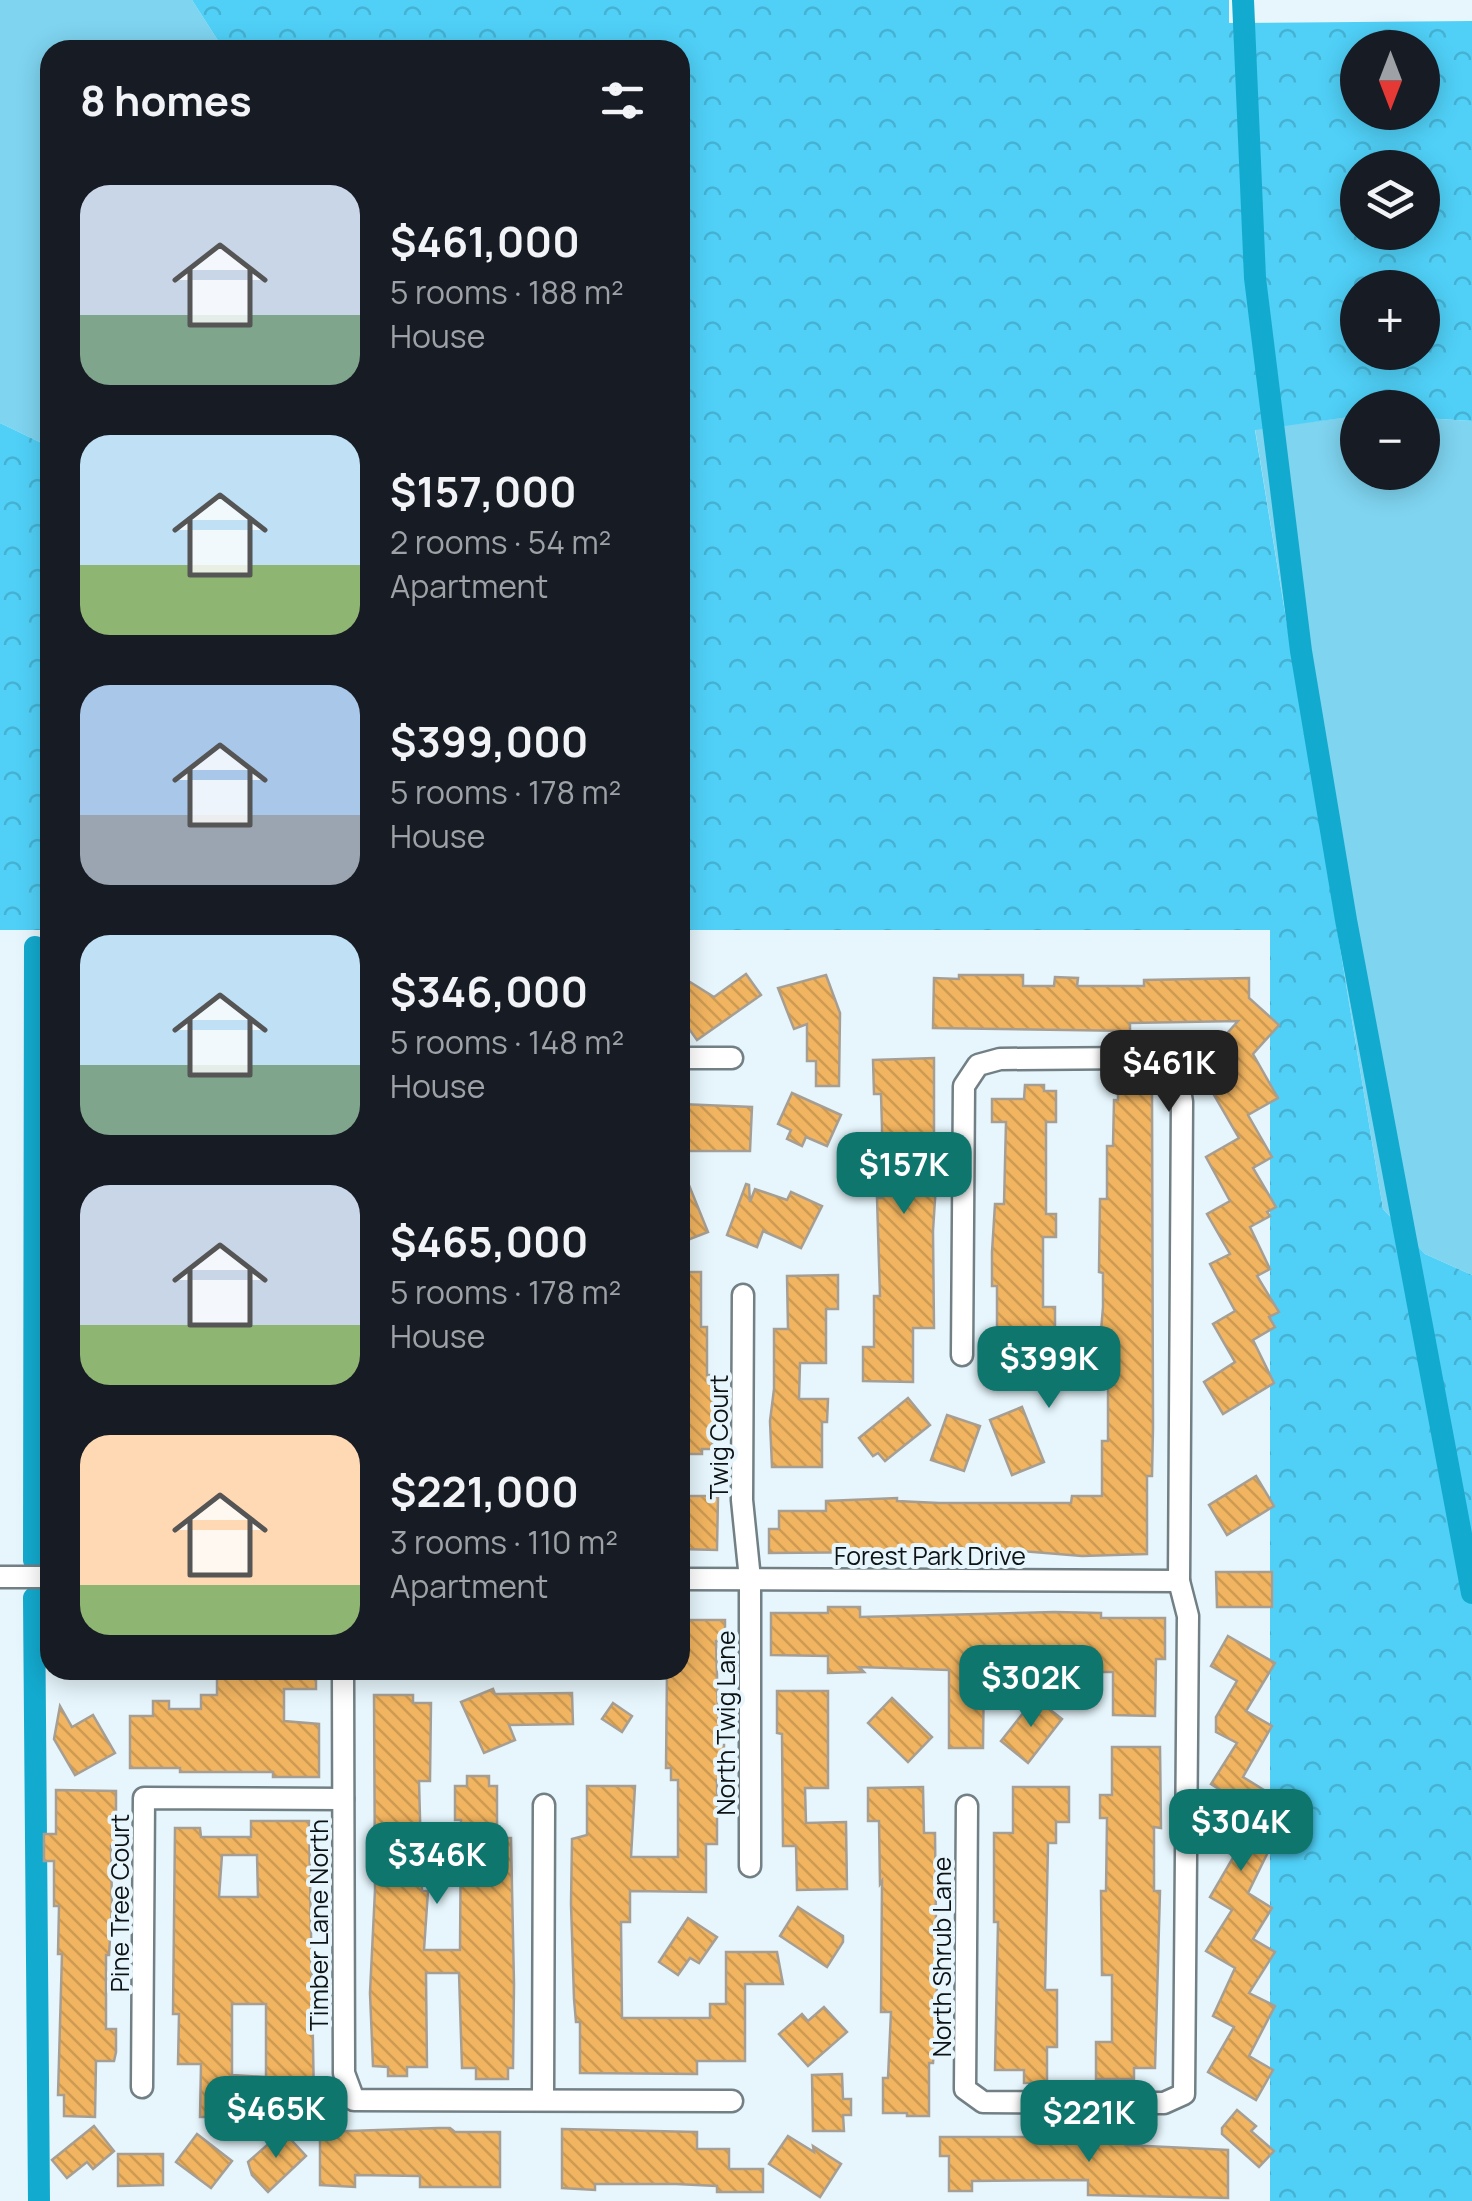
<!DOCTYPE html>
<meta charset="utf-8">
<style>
body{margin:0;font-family:Manrope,sans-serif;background:#242831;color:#f1f3f6;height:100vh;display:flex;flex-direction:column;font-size:38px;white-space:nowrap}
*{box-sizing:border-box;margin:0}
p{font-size:32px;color:#9ea1a6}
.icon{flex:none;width:55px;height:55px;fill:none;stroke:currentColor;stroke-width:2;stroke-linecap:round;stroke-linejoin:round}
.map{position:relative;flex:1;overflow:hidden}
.details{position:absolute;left:40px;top:40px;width:650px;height:1640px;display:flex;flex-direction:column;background:#171b24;border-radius:30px;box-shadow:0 5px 25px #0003}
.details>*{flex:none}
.needle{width:65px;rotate:180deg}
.buttons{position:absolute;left:1340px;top:30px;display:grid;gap:20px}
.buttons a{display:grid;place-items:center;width:100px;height:100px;border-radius:50%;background:#171b24;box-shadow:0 5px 25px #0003;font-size:50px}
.price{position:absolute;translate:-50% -85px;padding:0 22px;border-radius:20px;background:#0f766e;color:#fff;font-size:32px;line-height:65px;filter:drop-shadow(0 2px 5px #0008)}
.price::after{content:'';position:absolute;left:50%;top:60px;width:30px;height:22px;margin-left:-15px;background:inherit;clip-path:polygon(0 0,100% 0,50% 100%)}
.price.current{background:#222;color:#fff}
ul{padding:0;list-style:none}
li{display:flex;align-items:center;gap:30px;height:250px;padding:0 40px}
li span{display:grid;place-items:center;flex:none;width:280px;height:200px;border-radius:30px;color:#555}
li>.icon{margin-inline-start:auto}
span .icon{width:120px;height:120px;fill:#fffc;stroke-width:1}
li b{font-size:42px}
h2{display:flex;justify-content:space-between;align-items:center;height:120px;padding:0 40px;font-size:42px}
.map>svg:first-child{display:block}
.green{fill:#7fd4f0}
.forest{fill:url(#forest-crowns);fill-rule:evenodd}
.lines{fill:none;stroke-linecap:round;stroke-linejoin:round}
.canal{stroke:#13aacf;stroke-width:22}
.building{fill:url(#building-back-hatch);stroke:#a79e93;stroke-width:2.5;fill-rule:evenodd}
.minor-casing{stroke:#728085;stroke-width:25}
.minor{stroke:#fff;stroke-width:20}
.labels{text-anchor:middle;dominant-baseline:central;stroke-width:8;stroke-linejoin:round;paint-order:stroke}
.street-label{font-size:25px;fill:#0e1315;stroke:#e6f6fc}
</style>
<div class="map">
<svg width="1472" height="2201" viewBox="0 0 1472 2201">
<defs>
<pattern id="forest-crowns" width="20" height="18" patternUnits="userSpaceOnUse" patternTransform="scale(2.5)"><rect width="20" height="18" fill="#50d0f7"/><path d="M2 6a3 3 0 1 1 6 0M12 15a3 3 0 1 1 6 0" fill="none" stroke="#45b2d3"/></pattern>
<pattern id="building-back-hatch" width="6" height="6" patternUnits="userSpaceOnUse" patternTransform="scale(2.5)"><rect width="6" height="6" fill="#f1b460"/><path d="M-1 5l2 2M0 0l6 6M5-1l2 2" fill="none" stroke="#cd9a52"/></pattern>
</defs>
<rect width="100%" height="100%" fill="#e6f6fc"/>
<g class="green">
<path d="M0 0H192L224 50H50V447L0 423Z"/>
<path d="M1357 416 1358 472H1422L1423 418 1472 421V1275L1425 1254 1383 1209 1255 429Z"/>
</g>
<g class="forest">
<path d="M192 0H1229V23L1472 21V421L1423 418 1422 408H1358L1357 416 1255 430 1383 1209 1425 1254 1472 1275V2201H1270V930H680V50H224ZM1358 48H1422V112H1358ZM1358 168H1422V232H1358ZM1358 288H1422V352H1358Z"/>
<path d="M0 423 50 447V930H0Z"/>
</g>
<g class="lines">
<g class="canal">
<path d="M1243 0 1255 278 1301 651 1346 920 1472 1593"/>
<path d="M34 1560 35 947"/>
<path d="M34 1598 39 2201"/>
</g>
</g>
<g class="building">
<path d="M746 974 761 995 697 1040 680 1016V982L688 986 690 982 714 997Z"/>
<path d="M826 975 840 1013 839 1086H816V1061H807V1024L794 1029 778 988Z"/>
<path d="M959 975H1023V986H1054L1055 977 1078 978 1077 986H1144V980L1249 978V998L1279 1025 1253 1054 1278 1098 1248 1115 1272 1157 1253 1168 1276 1207 1267 1212 1270 1216 1250 1227 1270 1269 1257 1276 1279 1312 1269 1317 1275 1327 1253 1340 1274 1383 1223 1414 1204 1382 1235 1362 1213 1324 1235 1311 1210 1264 1230 1254 1207 1214 1230 1201 1206 1157 1239 1138 1214 1095 1228 1087 1217 1068 1206 1057 1238 1021 1130 1023V1031L933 1028 934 978 959 979Z"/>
<path d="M934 1058V1153H938L933 1231 934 1328H913V1382L863 1381V1347H874V1296H880L877 1198H882V1128L881 1094H874L873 1060Z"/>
<path d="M1025 1085H1044V1091H1056V1122H1046V1214H1056V1237H1043V1307H1055V1345H1059V1356H1065V1379L1007 1380V1330H997V1286H992V1252L995 1204H1004L1006 1122H992V1099H1024Z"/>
<path d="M1118 1088 1152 1089 1153 1428 1152 1476H1147V1554L1082 1556 1021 1551 769 1553V1529H779V1511H826V1501L897 1498V1501L939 1503H1071L1072 1496H1102V1441H1108V1379H1097L1103 1307V1273L1099 1272 1100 1199H1107V1146H1113L1114 1100H1118Z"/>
<path d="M792 1093 841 1115 827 1146 806 1137 802 1146 787 1139 791 1130 778 1124Z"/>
<path d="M680 1104 752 1107 750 1151H680Z"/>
<path d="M680 1163 708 1232 680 1243Z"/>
<path d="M746 1184 749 1185 750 1202 755 1189 787 1200 791 1192 822 1206 801 1248 763 1231 757 1247 727 1235Z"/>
<path d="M680 1272H701V1327H707V1375H714L712 1449H702V1454H683V1449H680Z"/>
<path d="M838 1275V1309H826V1363H800L799 1399H828L827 1422H822V1467H772L770 1421 774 1389V1329H788L787 1276Z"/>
<path d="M908 1398 930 1425 885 1461 878 1453 873 1456 859 1438Z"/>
<path d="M1022 1407 1044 1462 1012 1475 990 1420Z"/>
<path d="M947 1415 980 1426 964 1471 931 1460Z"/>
<path d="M1256 1476 1274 1506 1227 1535 1209 1505Z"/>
<path d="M683 1496H718L717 1550 680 1549Z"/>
<path d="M1216 1572H1272V1607H1217Z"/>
<path d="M828 1607H860V1617L1054 1612 1101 1613V1618H1165V1659H1156L1155 1716 1113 1715V1672H1069V1661L984 1660 983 1748H949V1670L859 1667 864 1672 828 1673V1656L771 1655V1613H828Z"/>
<path d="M681 1620H725V1641H716L719 1745H724V1780H717V1844H706V1892L630 1891V1922H621L622 2018H710V2004H726V1952H777L783 1984H745V2061H697V2074L580 2073V2022H576L574 1999 571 1904 572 1839 587 1835V1786H635L631 1857H678V1780H671V1768H666L667 1670H681Z"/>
<path d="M1228 1636 1275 1663 1246 1711 1272 1726 1243 1777 1272 1795 1246 1836 1269 1850 1248 1893 1272 1908 1253 1939 1275 1952 1249 1993 1275 2006 1249 2056 1273 2070 1256 2100 1208 2072 1234 2027 1213 2016 1235 1968 1206 1951 1232 1910 1210 1897 1234 1856 1211 1843 1236 1800 1211 1784 1237 1743 1216 1732V1717L1237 1681 1211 1666Z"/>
<path d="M217 1670H316V1689H284V1721L319 1724V1777H273V1772H180V1768H130V1716H153V1701H169V1709H201V1695H217Z"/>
<path d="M493 1689 495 1694 572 1693 573 1724 509 1725 515 1740 484 1753 461 1702Z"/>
<path d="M777 1691H828V1788H805L806 1823 846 1822 847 1889 797 1890 796 1846H783L782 1734 777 1733Z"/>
<path d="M374 1695H413V1703H431L430 1781H419L422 1891H428L424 1950H460L461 1820H455V1786H467V1776H489V1786H497V1838H511L514 1984 513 2068H508V2079H476V2068H462L459 1973H426L427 2067H407V2076H388V2067L373 2066 370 1993 375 1890Z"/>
<path d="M892 1698 932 1737 908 1762 868 1723Z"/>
<path d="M1035 1698 1062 1719 1028 1763 1001 1741Z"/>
<path d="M613 1703 632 1716 622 1732 602 1719Z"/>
<path d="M60 1706 72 1727 93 1715 115 1753 75 1775 54 1739Z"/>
<path d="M1112 1747H1160L1161 1828 1154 1827V1891H1160L1155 2068H1134V2079H1096V2042H1112V1975H1102L1101 1891H1106L1107 1818H1100V1795H1112Z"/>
<path d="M923 1787 924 1833H935L937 2013 933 2063H929V2116H907V2113H883V2078H888L891 2012H881L882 1881 880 1884 879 1821H868V1788Z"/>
<path d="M1013 1787H1069V1822H1056V1843H1048L1045 1990H1057V2047H1047V2083H1024V2070H995L998 1922H994V1833H1013Z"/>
<path d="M56 1790 116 1791V1846H111L112 1906 109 1955H106V2029H116V2052L114 2061H96L95 2117 64 2116V2095H58L62 1954H58L59 1906H54V1861H44V1834H56Z"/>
<path d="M251 1821H309L314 2102 238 2099 236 2117H200L201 2064H178L179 2014H173L175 1828H200L201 1837H251ZM222 1855H257L258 1897H219ZM232 2004H266V2077L232 2075Z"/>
<path d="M798 1907 843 1936V1942L827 1967 780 1936Z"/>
<path d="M688 1918 717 1937 699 1963 690 1958 678 1975 659 1962Z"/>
<path d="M824 2007 847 2032 808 2066 779 2034 802 2014 808 2021Z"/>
<path d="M842 2074 843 2099H851V2115H843L844 2131H813L812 2075Z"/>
<path d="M1237 2110 1256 2126 1251 2131 1274 2151 1259 2167 1222 2134V2128Z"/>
<path d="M94 2126 114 2151 93 2169 87 2162 67 2178 52 2160Z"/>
<path d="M438 2128H450L455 2132H500V2187H420V2176L355 2175V2187L320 2185V2132Z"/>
<path d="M562 2129 697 2132V2149H729V2169H763V2192H717V2186L676 2184H595V2190L562 2188Z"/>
<path d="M283 2131 306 2156 268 2192 252 2175 248 2162Z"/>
<path d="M1088 2132H1126V2145L1228 2150V2198L1088 2195V2180L972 2181V2191H949V2156H940V2137H1088Z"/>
<path d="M197 2134 232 2161 211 2188 176 2162Z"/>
<path d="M788 2136 814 2152 813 2146 841 2164 820 2197 769 2164Z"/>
<path d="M118 2154H163V2185L118 2186Z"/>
</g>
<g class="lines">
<g class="minor-casing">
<g id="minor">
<path d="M680 1058H732"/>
<path d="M743 1295 742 1500 750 1579V1866"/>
<path d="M962 1355 964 1086 978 1065 1000 1059 1135 1058 1160 1062 1178 1078 1182 1102 1179 1581 1188 1616 1184 2094 1164 2103 983 2102 965 2089 967 1806"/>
<path d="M0 1577H50"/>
<path d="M680 1579 1179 1581"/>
<path d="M343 1670 344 2073 354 2100 732 2101"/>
<path d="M142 2087 144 1798 343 1799"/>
<path d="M543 2098 544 1805"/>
</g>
</g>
<use href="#minor" class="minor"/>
</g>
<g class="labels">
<g class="street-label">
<text transform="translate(718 1437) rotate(-90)">Twig Court</text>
<text x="930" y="1555">Forest Park Drive</text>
<text transform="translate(725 1723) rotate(-90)">North Twig Lane</text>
<text transform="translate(119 1903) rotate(-90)">Pine Tree Court</text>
<text transform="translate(318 1925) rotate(-90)">Timber Lane North</text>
<text transform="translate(941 1957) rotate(-90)">North Shrub Lane</text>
</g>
</g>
</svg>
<div class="buttons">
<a><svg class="needle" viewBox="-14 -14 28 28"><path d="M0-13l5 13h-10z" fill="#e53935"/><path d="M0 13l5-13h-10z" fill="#9ea1a6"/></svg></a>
<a><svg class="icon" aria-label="layers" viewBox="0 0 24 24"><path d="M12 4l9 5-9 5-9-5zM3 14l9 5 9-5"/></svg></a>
<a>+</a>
<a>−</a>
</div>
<b class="price current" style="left:1169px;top:1115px">$461K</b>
<b class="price" style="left:904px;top:1217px">$157K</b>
<b class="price" style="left:1049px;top:1411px">$399K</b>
<b class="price" style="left:1031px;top:1730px">$302K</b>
<b class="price" style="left:1241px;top:1874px">$304K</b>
<b class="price" style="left:437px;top:1907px">$346K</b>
<b class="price" style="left:276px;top:2161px">$465K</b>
<b class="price" style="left:1089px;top:2165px">$221K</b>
<section class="details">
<h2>8 homes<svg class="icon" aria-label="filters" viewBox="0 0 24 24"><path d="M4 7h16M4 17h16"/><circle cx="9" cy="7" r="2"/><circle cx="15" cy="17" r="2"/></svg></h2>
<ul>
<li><span style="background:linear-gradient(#c9d6e8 65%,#7fa58c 0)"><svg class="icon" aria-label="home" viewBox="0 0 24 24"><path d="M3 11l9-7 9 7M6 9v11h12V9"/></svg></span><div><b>$461,000</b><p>5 rooms · 188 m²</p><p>House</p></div></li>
<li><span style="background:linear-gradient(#bfe0f5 65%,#8fb573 0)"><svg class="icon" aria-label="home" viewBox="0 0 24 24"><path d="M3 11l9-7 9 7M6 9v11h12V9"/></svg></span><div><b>$157,000</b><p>2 rooms · 54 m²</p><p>Apartment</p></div></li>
<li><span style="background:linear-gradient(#a9c7e8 65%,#9aa5b1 0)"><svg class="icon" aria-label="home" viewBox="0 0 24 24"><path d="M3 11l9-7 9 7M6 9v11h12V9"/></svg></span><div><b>$399,000</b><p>5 rooms · 178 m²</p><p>House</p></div></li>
<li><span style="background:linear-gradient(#bfe0f5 65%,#7fa58c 0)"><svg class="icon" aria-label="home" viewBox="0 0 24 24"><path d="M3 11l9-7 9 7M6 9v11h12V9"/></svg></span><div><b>$346,000</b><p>5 rooms · 148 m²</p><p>House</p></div></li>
<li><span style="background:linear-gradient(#c9d6e8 70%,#8fb573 0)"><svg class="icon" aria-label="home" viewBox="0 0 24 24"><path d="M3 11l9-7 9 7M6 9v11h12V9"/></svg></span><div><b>$465,000</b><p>5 rooms · 178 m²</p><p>House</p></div></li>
<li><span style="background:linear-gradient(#ffd9b3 75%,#8fb573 0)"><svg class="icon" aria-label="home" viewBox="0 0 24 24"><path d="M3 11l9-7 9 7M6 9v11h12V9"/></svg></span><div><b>$221,000</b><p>3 rooms · 110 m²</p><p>Apartment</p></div></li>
</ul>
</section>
</div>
